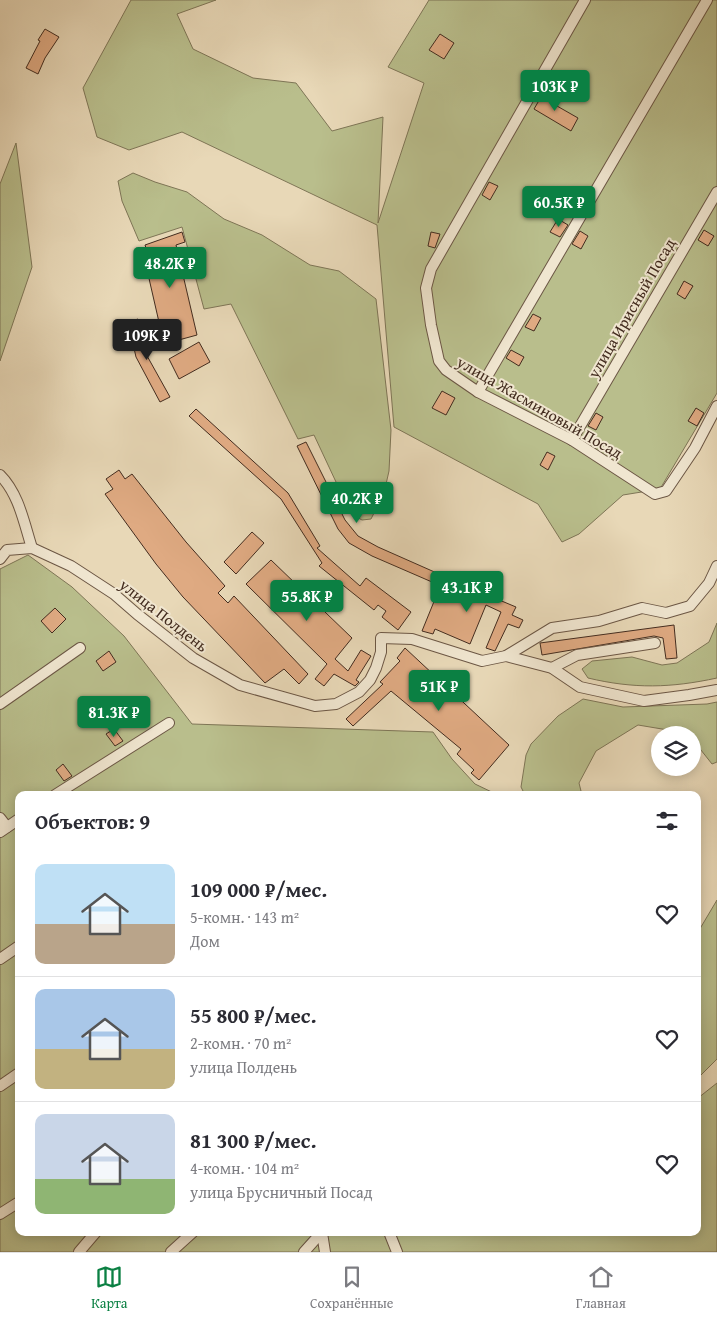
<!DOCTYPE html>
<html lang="ru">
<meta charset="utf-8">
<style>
body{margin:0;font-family:"Gentium Book Plus",serif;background:#f7f7f7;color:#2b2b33;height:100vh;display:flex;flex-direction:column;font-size:19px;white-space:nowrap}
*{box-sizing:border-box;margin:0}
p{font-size:16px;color:#7c7c81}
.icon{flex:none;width:28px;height:28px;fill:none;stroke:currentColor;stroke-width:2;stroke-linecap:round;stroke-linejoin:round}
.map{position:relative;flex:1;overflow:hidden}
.drawer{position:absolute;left:15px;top:791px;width:686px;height:445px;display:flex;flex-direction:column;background:#fff;border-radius:10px;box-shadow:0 2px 12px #0003}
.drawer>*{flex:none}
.buttons{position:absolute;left:651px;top:726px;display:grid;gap:10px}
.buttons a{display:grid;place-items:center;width:50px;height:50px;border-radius:50%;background:#fff;box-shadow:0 2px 12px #0003;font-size:25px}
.price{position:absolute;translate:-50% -42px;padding:0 11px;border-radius:5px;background:#0b8043;color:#fff;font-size:16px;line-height:32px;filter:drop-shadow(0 1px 2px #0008)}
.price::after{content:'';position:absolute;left:50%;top:30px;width:15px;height:11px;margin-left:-8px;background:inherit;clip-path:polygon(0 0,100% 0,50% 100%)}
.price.active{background:#222;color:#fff}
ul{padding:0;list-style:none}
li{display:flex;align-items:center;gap:15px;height:125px;padding:0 20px}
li+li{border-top:1px solid #e1e1e2}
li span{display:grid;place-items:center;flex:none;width:140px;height:100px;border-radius:10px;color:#555}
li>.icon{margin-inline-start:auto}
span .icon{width:60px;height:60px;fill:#fffc;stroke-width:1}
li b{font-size:21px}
h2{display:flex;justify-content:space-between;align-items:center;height:60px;padding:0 20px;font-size:21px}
.tab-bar{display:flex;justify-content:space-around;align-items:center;height:70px;border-top:1px solid #e1e1e2;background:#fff;font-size:14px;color:#7c7c81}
.tab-bar a{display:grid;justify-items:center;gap:2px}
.tab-bar .active{color:#0b8043}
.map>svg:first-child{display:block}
.green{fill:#b9be8c;stroke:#7e7556}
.building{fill:#dfaa82;stroke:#432c1f}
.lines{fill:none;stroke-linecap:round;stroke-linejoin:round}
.street-casing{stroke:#6c5745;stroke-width:12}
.street{stroke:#f0e6d0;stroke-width:10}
.labels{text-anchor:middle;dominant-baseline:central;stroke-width:4;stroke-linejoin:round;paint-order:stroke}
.street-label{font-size:16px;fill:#432c1f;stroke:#f0e6d0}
</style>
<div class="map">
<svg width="717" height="1252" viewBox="0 0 717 1252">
<rect width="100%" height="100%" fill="#e8d8b7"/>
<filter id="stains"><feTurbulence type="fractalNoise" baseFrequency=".004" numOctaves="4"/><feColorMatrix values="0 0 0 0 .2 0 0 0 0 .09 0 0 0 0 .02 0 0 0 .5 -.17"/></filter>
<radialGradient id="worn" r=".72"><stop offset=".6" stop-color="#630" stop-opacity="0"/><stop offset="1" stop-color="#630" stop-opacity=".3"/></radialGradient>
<g class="green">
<path d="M131 0H216L177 14 193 49 253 78 296 83 332 131 383 117 378 223 424 83 388 67 429 0H717V393L660 489 623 495 579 534 562 542 538 504 394 427 377 225 182 132 129 150 97 137 83 88Z"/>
<path d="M16 143 32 267 0 361V184Z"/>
<path d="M133 173 155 182 187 192 224 219 262 235 310 265 339 271 376 299 391 430 389 471 384 493 371 519 362 520 351 514 314 435 298 439 231 304 204 309 182 227 139 241 122 201 118 181Z"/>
<path d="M28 555 72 587 124 636 192 724 433 732 452 759 475 784 498 795H19V1232H698V1098L717 1083V1252H0V569Z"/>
<path d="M717 623V678C671 688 634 689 588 678L582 669 592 661 632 657 662 665 677 663 709 642Z"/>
<path d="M583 699 623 707 707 704 717 702V762L712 764 693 740 692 735H688L686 733 638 725 596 751 579 783 582 795H525L521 787 526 755 531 744 558 716Z"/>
<path d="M717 900V1059L698 1078V932Z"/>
</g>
<g class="building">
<path d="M45 29 59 37 45 58 38 74 26 68 40 41 38 40Z"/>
<path d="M440 34 454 43 444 59 429 50Z"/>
<path d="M544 92 559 102 557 106 578 118 571 131 534 109Z"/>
<path d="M489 182 498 186 490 200 482 195Z"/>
<path d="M558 219 568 225 560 237 550 232Z"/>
<path d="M704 230 714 236 708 246 698 240Z"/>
<path d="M580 231 588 236 581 249 572 244Z"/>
<path d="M182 232 185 242 176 245 197 335 164 344 145 261 150 260 145 245Z"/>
<path d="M431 232 440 234 435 248 428 246Z"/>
<path d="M684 281 693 286 685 299 677 294Z"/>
<path d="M533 314 541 318 534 331 525 327Z"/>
<path d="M138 319 146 354 170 397 160 402 136 357 128 322Z"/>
<path d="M199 342 210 362 179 379 169 359Z"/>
<path d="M511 350 524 357 519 366 506 358Z"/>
<path d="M442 391 455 398 446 415 432 408Z"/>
<path d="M696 408 704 413 697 426 688 421Z"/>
<path d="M196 409 288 493 320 546 317 548 360 586 366 578 411 612 398 630 382 617 386 611 378 605 374 610 319 566 322 563 281 499 189 416Z"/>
<path d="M596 413 603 417 596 430 588 426Z"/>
<path d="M306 442 345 520 358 536 378 547 439 574 432 582 372 556 349 543 338 529 297 446Z"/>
<path d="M547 452 555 456 548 470 540 465Z"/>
<path d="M119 470 125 479 132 474 186 542 225 586 218 593 228 603 234 596 308 674 299 684 284 669 265 683 183 597 156 564 105 494 113 489 106 479Z"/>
<path d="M252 532 264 543 236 574 224 562Z"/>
<path d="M271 560 352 638 335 659 348 671 361 650 371 656 356 680 359 682 355 686 334 674 324 686 315 679 327 664 246 584Z"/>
<path d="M444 577 516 607 512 615 523 620 519 628 508 624 495 651 486 648 501 612 486 605 470 644 435 629 433 634 422 631Z"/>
<path d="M55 608 66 619 52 633 41 621Z"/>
<path d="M674 625 677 658 666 659 663 638 654 636 542 655 540 643Z"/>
<path d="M405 648 509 745 479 780 471 773 474 770 457 754 461 749 391 691 353 726 346 719 383 684 380 682 400 661 397 658Z"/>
<path d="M109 651 116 662 103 671 96 661Z"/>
<path d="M114 729 123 741 115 746 106 734Z"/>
<path d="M63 764 72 776 64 781 56 770Z"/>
</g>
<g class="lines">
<g class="street-casing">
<g id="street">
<path d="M585 0 431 269 426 288 431 325 439 361 446 370 478 392 572 440 655 494 666 491 695 448 717 406"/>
<path d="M478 392 707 0"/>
<path d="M572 440 717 192"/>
<path d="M0 475C19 494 24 523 32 548"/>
<path d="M0 559 7 550 32 548 71 566 114 594 137 614 193 658 240 685 315 706 336 704 359 692 370 680 376 668 381 652V638L412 639 482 661 506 656 552 628 599 621 642 608 666 613 690 606 709 583 717 566"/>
<path d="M506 656 552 668 580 687 644 701 689 695 717 690"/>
<path d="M552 668 577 655 655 643"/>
<path d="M0 704 80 648"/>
<path d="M55 795 169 723"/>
<path d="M0 818 7 827"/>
<path d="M0 832 19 819"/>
<path d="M0 959 19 946"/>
<path d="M0 1086 19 1073"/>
<path d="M0 1214 19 1202"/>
<path d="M389 1232 397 1252"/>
<path d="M322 1233 325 1252"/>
<path d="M79 1252 96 1232"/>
<path d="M171 1252 193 1232"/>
<path d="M304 1252 322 1232"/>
</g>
</g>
<use href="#street" class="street"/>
</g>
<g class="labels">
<g class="street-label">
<text transform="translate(631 308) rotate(-60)">улица Ирисный Посад</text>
<text transform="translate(540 407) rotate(30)">улица Жасминовый Посад</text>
<text transform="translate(164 615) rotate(38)">улица Полдень</text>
</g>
</g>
<rect width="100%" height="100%" filter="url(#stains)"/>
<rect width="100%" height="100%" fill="url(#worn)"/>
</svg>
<div class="buttons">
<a><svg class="icon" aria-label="layers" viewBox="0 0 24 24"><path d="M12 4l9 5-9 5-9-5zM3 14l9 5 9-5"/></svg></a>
</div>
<b class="price" style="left:555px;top:112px">103K ₽</b>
<b class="price" style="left:559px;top:228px">60.5K ₽</b>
<b class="price" style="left:170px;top:289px">48.2K ₽</b>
<b class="price active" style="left:147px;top:361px">109K ₽</b>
<b class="price" style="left:357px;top:524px">40.2K ₽</b>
<b class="price" style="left:467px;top:613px">43.1K ₽</b>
<b class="price" style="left:307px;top:622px">55.8K ₽</b>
<b class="price" style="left:439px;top:712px">51K ₽</b>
<b class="price" style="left:114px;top:738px">81.3K ₽</b>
<section class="drawer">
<h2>Объектов: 9<svg class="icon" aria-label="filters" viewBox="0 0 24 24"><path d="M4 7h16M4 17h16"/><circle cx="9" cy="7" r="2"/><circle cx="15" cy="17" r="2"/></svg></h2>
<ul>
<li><span style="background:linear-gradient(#bfe0f5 60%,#b9a48a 0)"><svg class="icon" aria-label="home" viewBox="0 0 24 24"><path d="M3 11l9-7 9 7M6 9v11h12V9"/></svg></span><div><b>109 000 ₽/мес.</b><p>5-комн. · 143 m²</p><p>Дом</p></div><svg class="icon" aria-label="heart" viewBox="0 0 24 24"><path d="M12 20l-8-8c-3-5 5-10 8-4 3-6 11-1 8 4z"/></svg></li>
<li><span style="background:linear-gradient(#a9c7e8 60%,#c2b280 0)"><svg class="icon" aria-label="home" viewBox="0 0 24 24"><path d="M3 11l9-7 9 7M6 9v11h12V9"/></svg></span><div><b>55 800 ₽/мес.</b><p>2-комн. · 70 m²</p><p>улица Полдень</p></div><svg class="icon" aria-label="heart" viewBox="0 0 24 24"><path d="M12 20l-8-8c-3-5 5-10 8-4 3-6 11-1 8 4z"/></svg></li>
<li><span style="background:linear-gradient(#c9d6e8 65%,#8fb573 0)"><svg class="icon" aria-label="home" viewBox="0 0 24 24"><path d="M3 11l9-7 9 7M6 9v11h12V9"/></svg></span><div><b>81 300 ₽/мес.</b><p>4-комн. · 104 m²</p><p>улица Брусничный Посад</p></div><svg class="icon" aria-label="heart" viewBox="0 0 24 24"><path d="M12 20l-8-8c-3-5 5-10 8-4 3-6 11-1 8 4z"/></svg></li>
</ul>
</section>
</div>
<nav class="tab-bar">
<a class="active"><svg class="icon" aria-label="map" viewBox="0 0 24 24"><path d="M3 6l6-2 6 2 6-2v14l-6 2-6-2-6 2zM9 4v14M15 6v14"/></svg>Карта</a>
<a><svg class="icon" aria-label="saved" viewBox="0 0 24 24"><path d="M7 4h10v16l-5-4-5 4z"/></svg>Сохранённые</a>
<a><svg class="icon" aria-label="home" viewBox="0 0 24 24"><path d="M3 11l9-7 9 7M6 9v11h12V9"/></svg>Главная</a>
</nav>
